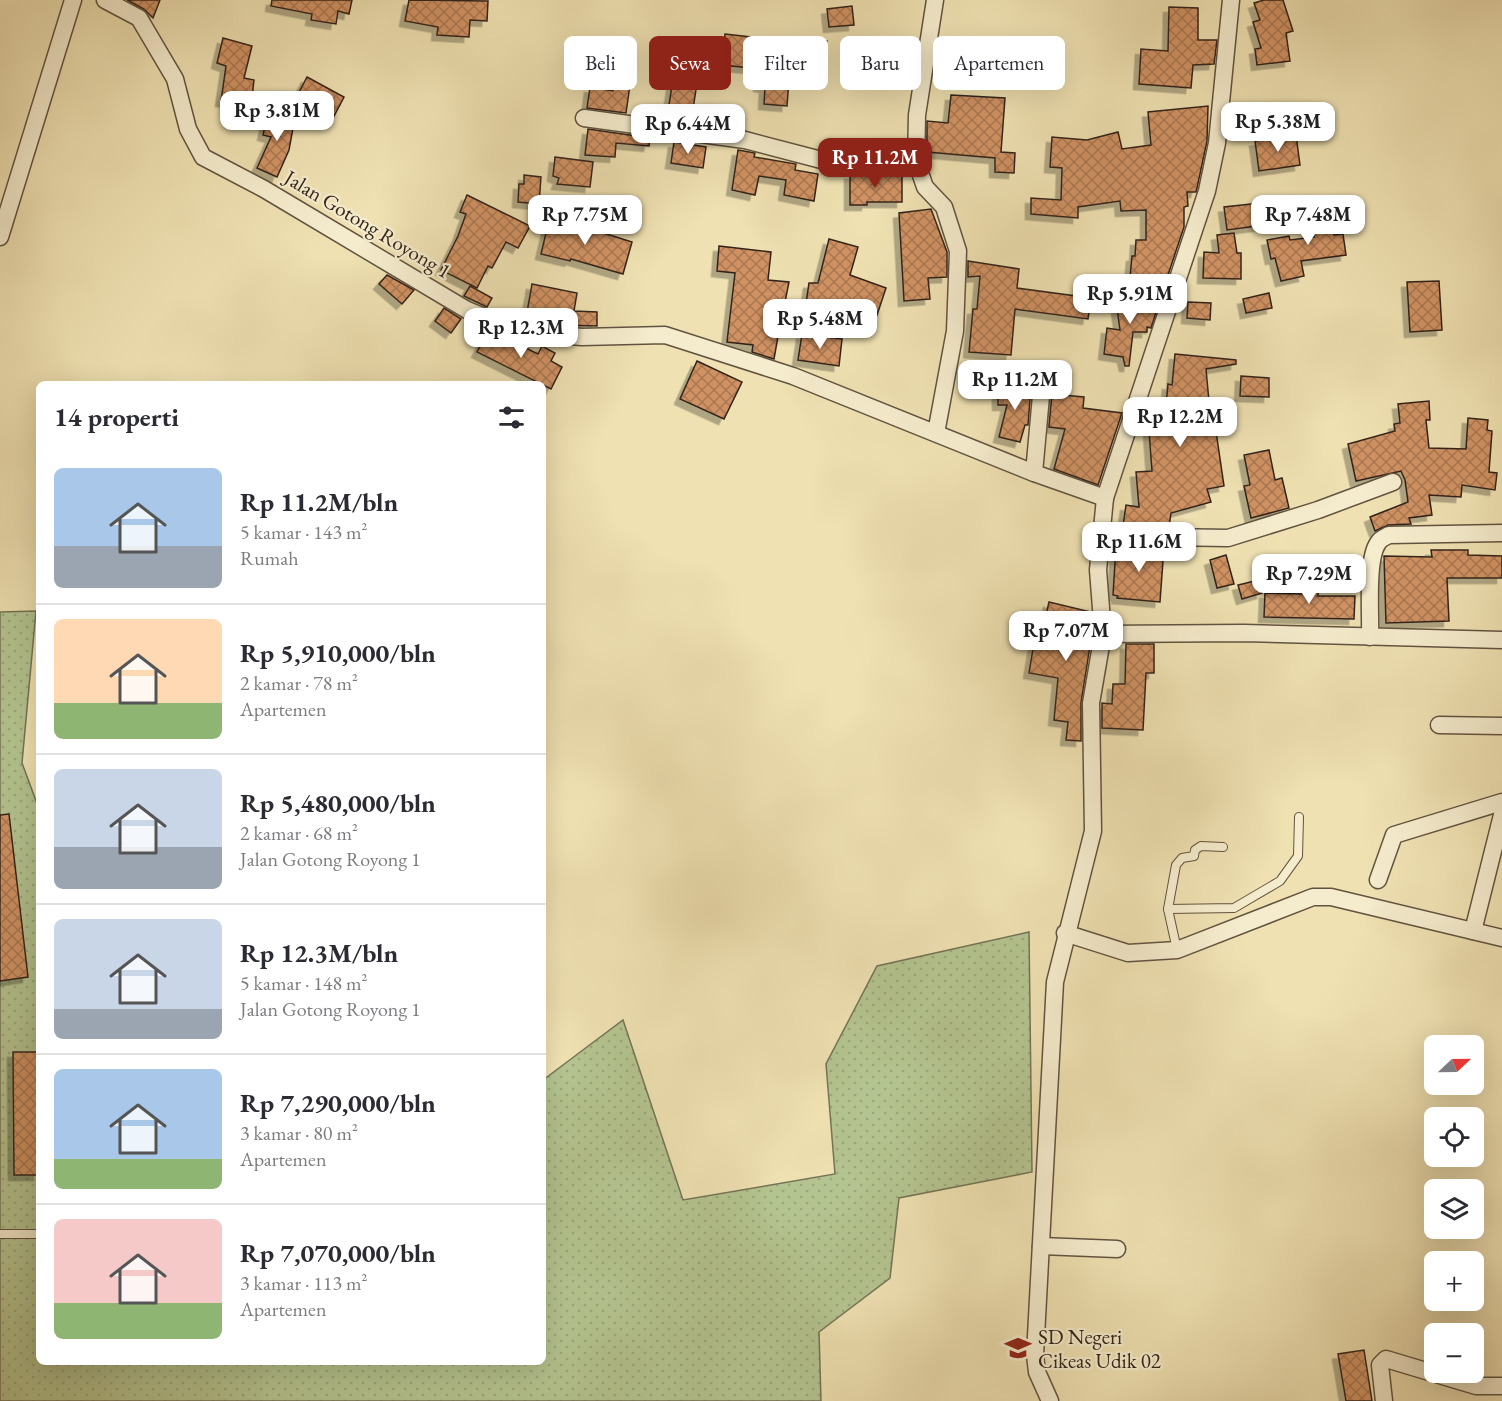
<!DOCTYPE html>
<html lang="id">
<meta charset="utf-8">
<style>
body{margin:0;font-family:"EB Garamond",serif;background:#f7f7f7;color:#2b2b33;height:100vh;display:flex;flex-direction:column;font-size:22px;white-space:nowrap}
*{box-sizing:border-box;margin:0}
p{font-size:20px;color:#7c7c81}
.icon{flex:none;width:33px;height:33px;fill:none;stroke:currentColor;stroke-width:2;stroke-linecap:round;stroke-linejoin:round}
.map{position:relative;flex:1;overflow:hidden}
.side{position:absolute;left:36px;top:381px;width:510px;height:984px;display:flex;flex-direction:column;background:#fff;border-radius:9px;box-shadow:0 6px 24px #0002}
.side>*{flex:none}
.hud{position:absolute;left:564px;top:36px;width:570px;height:54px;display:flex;gap:12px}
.needle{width:39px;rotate:68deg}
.tools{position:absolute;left:1424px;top:1035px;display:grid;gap:12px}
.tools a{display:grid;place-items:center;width:60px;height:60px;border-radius:9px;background:#fff;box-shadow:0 6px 24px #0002;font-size:30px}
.price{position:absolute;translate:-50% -51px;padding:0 14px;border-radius:12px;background:#fff;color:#222;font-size:20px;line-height:39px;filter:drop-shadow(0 2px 3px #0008)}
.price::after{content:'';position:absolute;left:50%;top:36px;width:18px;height:14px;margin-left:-9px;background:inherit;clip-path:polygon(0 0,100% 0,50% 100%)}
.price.active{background:#8f2418;color:#fff}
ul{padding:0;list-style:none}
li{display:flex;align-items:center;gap:18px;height:150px;padding:0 18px}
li+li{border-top:2px solid #e1e1e2}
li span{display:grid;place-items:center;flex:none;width:168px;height:120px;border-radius:9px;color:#555}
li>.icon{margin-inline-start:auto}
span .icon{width:72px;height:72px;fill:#fffc;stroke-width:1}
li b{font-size:26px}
h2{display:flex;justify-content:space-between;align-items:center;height:72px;padding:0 18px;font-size:26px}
.chip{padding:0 21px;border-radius:9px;background:#fff;box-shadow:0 6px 24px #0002;font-size:21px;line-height:54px}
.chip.active{background:#8f2418;color:#fff}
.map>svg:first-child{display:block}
.grass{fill:url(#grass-dots);stroke:#747455;stroke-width:1.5}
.building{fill:url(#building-cross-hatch);stroke:#33241a;stroke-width:1.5;filter:url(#shadow)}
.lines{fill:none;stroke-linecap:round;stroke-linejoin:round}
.service-casing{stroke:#625340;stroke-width:10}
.minor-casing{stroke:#625340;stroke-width:19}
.service{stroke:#f5eccd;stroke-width:8}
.minor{stroke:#f5eccd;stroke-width:16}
.labels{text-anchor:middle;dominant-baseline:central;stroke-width:4.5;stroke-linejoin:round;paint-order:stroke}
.street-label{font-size:21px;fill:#33241a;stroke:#f5eccd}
.poi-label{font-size:21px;fill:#33241a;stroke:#f5eccd;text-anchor:start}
</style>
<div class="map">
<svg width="1502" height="1401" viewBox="0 0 1502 1401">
<defs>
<pattern id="grass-dots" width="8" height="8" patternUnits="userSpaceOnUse" patternTransform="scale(1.5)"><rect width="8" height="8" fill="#b4c490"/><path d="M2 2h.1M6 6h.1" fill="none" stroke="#9ba87c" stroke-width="1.8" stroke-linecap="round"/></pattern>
<pattern id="building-cross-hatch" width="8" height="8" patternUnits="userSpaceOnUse" patternTransform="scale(1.5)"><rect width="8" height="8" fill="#d09263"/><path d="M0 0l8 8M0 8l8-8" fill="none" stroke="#a97751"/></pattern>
<filter id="shadow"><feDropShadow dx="-5.5" dy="5.5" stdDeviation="0" flood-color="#0004"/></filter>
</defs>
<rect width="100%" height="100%" fill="#efe1b2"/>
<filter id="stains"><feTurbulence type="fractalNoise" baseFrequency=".00333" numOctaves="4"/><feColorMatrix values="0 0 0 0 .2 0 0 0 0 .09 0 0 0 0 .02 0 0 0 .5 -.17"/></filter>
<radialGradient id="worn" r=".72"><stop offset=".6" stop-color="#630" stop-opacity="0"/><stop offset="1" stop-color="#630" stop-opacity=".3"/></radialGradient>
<path class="grass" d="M36 611 22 763 39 809V1362H543V1080L623 1020 683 1200 835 1174 826 1064 877 966 1029 932 1032 1172 899 1198 890 1278 819 1332 821 1401H0V612Z"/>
<g class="building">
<path d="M127 0H160L153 18 144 9Z"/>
<path d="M272 0H352L349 14 338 11 336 24 311 20 312 14 271 6Z"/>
<path d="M409 0 488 1 487 21 470 20 469 37 437 35 438 27 405 21Z"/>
<path d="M1264 0H1283L1293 31 1286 33 1290 61 1257 65 1255 49 1261 48 1253 22 1260 20 1254 3Z"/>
<path d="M852 6 854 25 829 27 827 9Z"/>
<path d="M1169 7 1198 8V40H1217L1214 64 1193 65 1191 88 1139 84 1141 49 1168 51Z"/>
<path d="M725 34 751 37V41L810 45V40L827 41 825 69 790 67 787 106 764 104 765 87 759 86 761 69 722 65Z"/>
<path d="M223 38 252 46 244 78 254 80 251 106 221 101 226 66 217 63Z"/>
<path d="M307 77 344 97 333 118 296 98Z"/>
<path d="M673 79 697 83 693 109 669 105Z"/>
<path d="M615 83 630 85 626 113 587 108 590 87 613 91Z"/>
<path d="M951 95 1005 98 1001 152 1015 153 1014 173 995 172V158L927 152V121L948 123Z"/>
<path d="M1208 106 1207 141 1197 188 1196 192H1187L1188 206 1184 207V227L1167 278 1130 277 1132 256H1135L1136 240H1146V210L1121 211 1120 201 1078 207V218L1031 214V198L1061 200 1062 168 1050 167 1052 137 1087 140 1118 132 1122 149 1151 145 1148 112Z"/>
<path d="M268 111 295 117 289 150 277 177 257 168 271 137 263 135Z"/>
<path d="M588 129 650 138 649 146 616 143 615 157 585 155Z"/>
<path d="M1296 135 1300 165 1259 171 1255 141Z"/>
<path d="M674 142 706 147 703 168 671 163Z"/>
<path d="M738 150 755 153 754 157 796 164 795 170 818 174 814 201 784 195 786 180 759 176 755 195 732 190Z"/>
<path d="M555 157 593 162 590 187 557 184 559 178 553 176Z"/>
<path d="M850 174 902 175V202H867V205H850Z"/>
<path d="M524 175 541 177 539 204 518 202 519 184H524Z"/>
<path d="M467 195 530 226 518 248 506 242 492 268 488 266 477 288 441 270 458 236 466 214 460 212Z"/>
<path d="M1269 202 1272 224 1227 230 1224 207Z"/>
<path d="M1332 206 1334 235 1343 234 1346 255 1301 261 1304 276 1281 281 1275 258 1271 259 1267 240 1289 236 1290 240 1314 237 1311 208Z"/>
<path d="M931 209 947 252V277L928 278 930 299 904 301 899 213Z"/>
<path d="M550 216 632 242 623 274 571 259 570 261 541 254Z"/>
<path d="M1234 233 1237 253H1241V279L1203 278 1204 252 1219 253 1217 235Z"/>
<path d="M829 239 858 247 850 275 886 288 877 315 851 307 852 316 804 317 809 283H818Z"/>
<path d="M719 246 771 252 768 280 789 282 782 317 766 318 765 329 779 331 774 359 752 352 753 345 727 342 735 273 717 271Z"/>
<path d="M968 261 1019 269 1017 288 1091 298 1088 319 1015 309 1011 355 969 352 973 309H977L980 276 968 277Z"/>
<path d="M387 275 414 290 402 304 379 284Z"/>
<path d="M1439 281 1442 330 1410 332 1407 282Z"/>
<path d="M532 284 577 293 574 311 597 312V326L564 325 526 318Z"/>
<path d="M470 286 492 298 487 307 464 296Z"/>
<path d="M1269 293 1272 308 1246 313 1243 299Z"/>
<path d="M1128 297 1160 300 1151 328 1147 327V332H1133L1129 366H1125L1123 357 1104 354 1107 328 1120 330 1116 301Z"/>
<path d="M1188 302 1211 303 1210 320 1187 318Z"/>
<path d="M444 308 461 319 451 333 435 321Z"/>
<path d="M489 330 538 354 542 346 555 353 551 361 562 367 551 389 477 352Z"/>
<path d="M802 334 842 339 839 366 798 360Z"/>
<path d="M1175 354 1236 360V364L1206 369 1210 412 1213 411 1224 486 1207 489 1211 502 1171 513 1169 527 1123 526 1126 505 1139 507 1136 472 1152 471 1148 418 1165 415 1168 384 1172 385Z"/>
<path d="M697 361 742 382 724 419 680 399Z"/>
<path d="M1241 376 1269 378V397L1240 396Z"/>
<path d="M998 387H1031L1028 425H1025L1020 442 999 437 1007 405H998Z"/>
<path d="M1052 394 1084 397 1083 408 1122 413 1098 485 1054 469 1065 429 1049 427Z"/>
<path d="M1429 401 1430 420H1426L1429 448 1466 449 1468 418 1488 420 1487 430 1492 431 1489 472 1497 473 1495 490 1462 485 1461 497 1429 495 1432 515 1409 518 1411 524 1388 525 1375 531 1370 517 1408 502 1405 480 1401 471 1356 481 1348 444 1395 431 1394 424 1400 423 1398 404Z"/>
<path d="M1269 450 1275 480 1282 478 1289 508 1251 518 1244 486 1250 485 1244 455Z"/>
<path d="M1116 547H1164L1160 602 1117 598 1118 596 1113 595Z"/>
<path d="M1431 550H1468V555L1502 556V578H1447L1449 621 1386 623 1384 556 1432 557Z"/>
<path d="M1226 555 1234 584 1217 588 1210 560Z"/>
<path d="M1259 580 1262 593 1242 599 1238 585Z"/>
<path d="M1305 580H1319L1318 596H1355L1354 619 1264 617 1265 593 1304 594Z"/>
<path d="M1049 602 1091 612 1092 633 1081 703V741L1066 740 1068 722 1054 720 1058 678 1029 673 1034 643 1043 644 1050 616 1046 615Z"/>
<path d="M1126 644H1154V673H1146L1143 730 1102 728V703L1112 704 1113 684H1125Z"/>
<path d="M9 814 28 977 0 981V815Z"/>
<path d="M13 1052H39V1175H14Z"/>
<path d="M1364 1350 1372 1401H1346L1338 1354Z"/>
</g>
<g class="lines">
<g class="service-casing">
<g id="service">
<path d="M1168 909 1234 908 1280 881 1298 856 1299 817"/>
<path d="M1177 950 1168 909 1176 865 1182 858 1194 856 1195 850 1201 846 1223 847"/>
<path d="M0 1234H39"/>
</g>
</g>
<g class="minor-casing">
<g id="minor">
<path d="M105 0 139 18 175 79 188 129 203 157 264 189 467 310 521 332 582 337 665 335 793 376 1034 473 1105 498"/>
<path d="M935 0 917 115 916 161 925 187 944 207 958 251 955 331 936 433"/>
<path d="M584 118 745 140 829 162 916 161"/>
<path d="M0 237 73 0"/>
<path d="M1034 473 1042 385"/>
<path d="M1101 536 1228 538 1318 510 1393 482"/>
<path d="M1103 634 1244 633 1502 640"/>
<path d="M1370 637C1371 615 1366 560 1378 543 1380 539 1385 537 1389 535L1502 533"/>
<path d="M1439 725 1502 726"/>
<path d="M1378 880 1394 835 1502 802"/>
<path d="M1473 931 1502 815"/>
<path d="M1065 933 1128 953 1177 950 1313 897H1331L1502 938"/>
<path d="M1041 1246 1117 1249"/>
<path d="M1050 1401 1037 1372 1035 1355 1055 982 1093 831 1091 703 1103 634 1098 570 1105 498 1207 191 1217 143 1231 0"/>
<path d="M1384 1401 1380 1365 1386 1359 1476 1386H1502"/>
</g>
</g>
<use href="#service" class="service"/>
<use href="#minor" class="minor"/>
</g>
<defs>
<g id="school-bare" transform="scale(2.07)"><path d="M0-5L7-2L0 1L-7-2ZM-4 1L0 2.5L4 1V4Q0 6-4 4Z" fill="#8f2418" stroke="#f5eccd" stroke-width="2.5" paint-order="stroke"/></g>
</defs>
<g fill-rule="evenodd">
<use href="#school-bare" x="1018" y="1348"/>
</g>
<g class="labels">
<g class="street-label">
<text transform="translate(368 224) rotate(31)">Jalan Gotong Royong 1</text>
</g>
<g class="poi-label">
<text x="1038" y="1336">SD Negeri<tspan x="1038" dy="24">Cikeas Udik 02</tspan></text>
</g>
</g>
<rect width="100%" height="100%" filter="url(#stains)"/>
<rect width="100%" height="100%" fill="url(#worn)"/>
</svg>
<div class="tools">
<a><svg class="needle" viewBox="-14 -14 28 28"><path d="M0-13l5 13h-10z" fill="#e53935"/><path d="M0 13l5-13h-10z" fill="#7c7c81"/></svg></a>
<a><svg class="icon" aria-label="locate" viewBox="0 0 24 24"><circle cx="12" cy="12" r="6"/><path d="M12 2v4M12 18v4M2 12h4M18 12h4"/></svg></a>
<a><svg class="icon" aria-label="layers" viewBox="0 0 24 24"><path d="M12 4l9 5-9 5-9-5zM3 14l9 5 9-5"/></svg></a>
<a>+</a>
<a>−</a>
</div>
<b class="price" style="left:277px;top:142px">Rp 3.81M</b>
<b class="price" style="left:1278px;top:153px">Rp 5.38M</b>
<b class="price" style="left:688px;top:155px">Rp 6.44M</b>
<b class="price active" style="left:875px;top:189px">Rp 11.2M</b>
<b class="price" style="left:585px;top:246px">Rp 7.75M</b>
<b class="price" style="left:1308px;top:246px">Rp 7.48M</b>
<b class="price" style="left:1130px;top:325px">Rp 5.91M</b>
<b class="price" style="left:820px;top:350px">Rp 5.48M</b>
<b class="price" style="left:521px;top:359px">Rp 12.3M</b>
<b class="price" style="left:1015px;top:411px">Rp 11.2M</b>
<b class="price" style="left:1180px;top:448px">Rp 12.2M</b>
<b class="price" style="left:1139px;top:573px">Rp 11.6M</b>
<b class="price" style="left:1309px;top:605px">Rp 7.29M</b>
<b class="price" style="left:1066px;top:662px">Rp 7.07M</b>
<div class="hud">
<a class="chip">Beli</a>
<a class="chip active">Sewa</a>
<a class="chip">Filter</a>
<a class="chip">Baru</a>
<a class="chip">Apartemen</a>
</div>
<section class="side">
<h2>14 properti<svg class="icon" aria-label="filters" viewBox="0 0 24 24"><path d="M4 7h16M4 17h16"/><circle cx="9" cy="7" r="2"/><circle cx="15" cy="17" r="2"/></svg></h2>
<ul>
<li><span style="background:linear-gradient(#a9c7e8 65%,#9aa5b1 0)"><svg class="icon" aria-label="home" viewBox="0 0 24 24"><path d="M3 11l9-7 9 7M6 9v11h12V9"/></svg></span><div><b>Rp 11.2M/bln</b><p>5 kamar · 143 m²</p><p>Rumah</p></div></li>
<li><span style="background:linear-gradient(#ffd9b3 70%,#8fb573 0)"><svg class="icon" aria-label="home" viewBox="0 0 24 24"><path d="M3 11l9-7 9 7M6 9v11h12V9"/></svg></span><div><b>Rp 5,910,000/bln</b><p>2 kamar · 78 m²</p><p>Apartemen</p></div></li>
<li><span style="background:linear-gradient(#c9d6e8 65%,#9aa5b1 0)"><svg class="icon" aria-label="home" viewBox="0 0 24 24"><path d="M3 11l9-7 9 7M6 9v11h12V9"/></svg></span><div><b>Rp 5,480,000/bln</b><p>2 kamar · 68 m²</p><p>Jalan Gotong Royong 1</p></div></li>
<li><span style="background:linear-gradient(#c9d6e8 75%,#9aa5b1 0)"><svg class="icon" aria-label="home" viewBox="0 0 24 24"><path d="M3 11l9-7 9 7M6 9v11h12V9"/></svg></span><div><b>Rp 12.3M/bln</b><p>5 kamar · 148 m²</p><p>Jalan Gotong Royong 1</p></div></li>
<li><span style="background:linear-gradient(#a9c7e8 75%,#8fb573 0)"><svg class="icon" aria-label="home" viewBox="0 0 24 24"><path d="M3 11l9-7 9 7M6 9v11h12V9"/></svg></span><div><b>Rp 7,290,000/bln</b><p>3 kamar · 80 m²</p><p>Apartemen</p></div></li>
<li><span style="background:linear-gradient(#f6c9c9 70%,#8fb573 0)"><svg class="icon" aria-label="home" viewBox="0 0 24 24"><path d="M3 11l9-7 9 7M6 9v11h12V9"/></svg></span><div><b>Rp 7,070,000/bln</b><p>3 kamar · 113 m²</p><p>Apartemen</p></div></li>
</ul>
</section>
</div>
